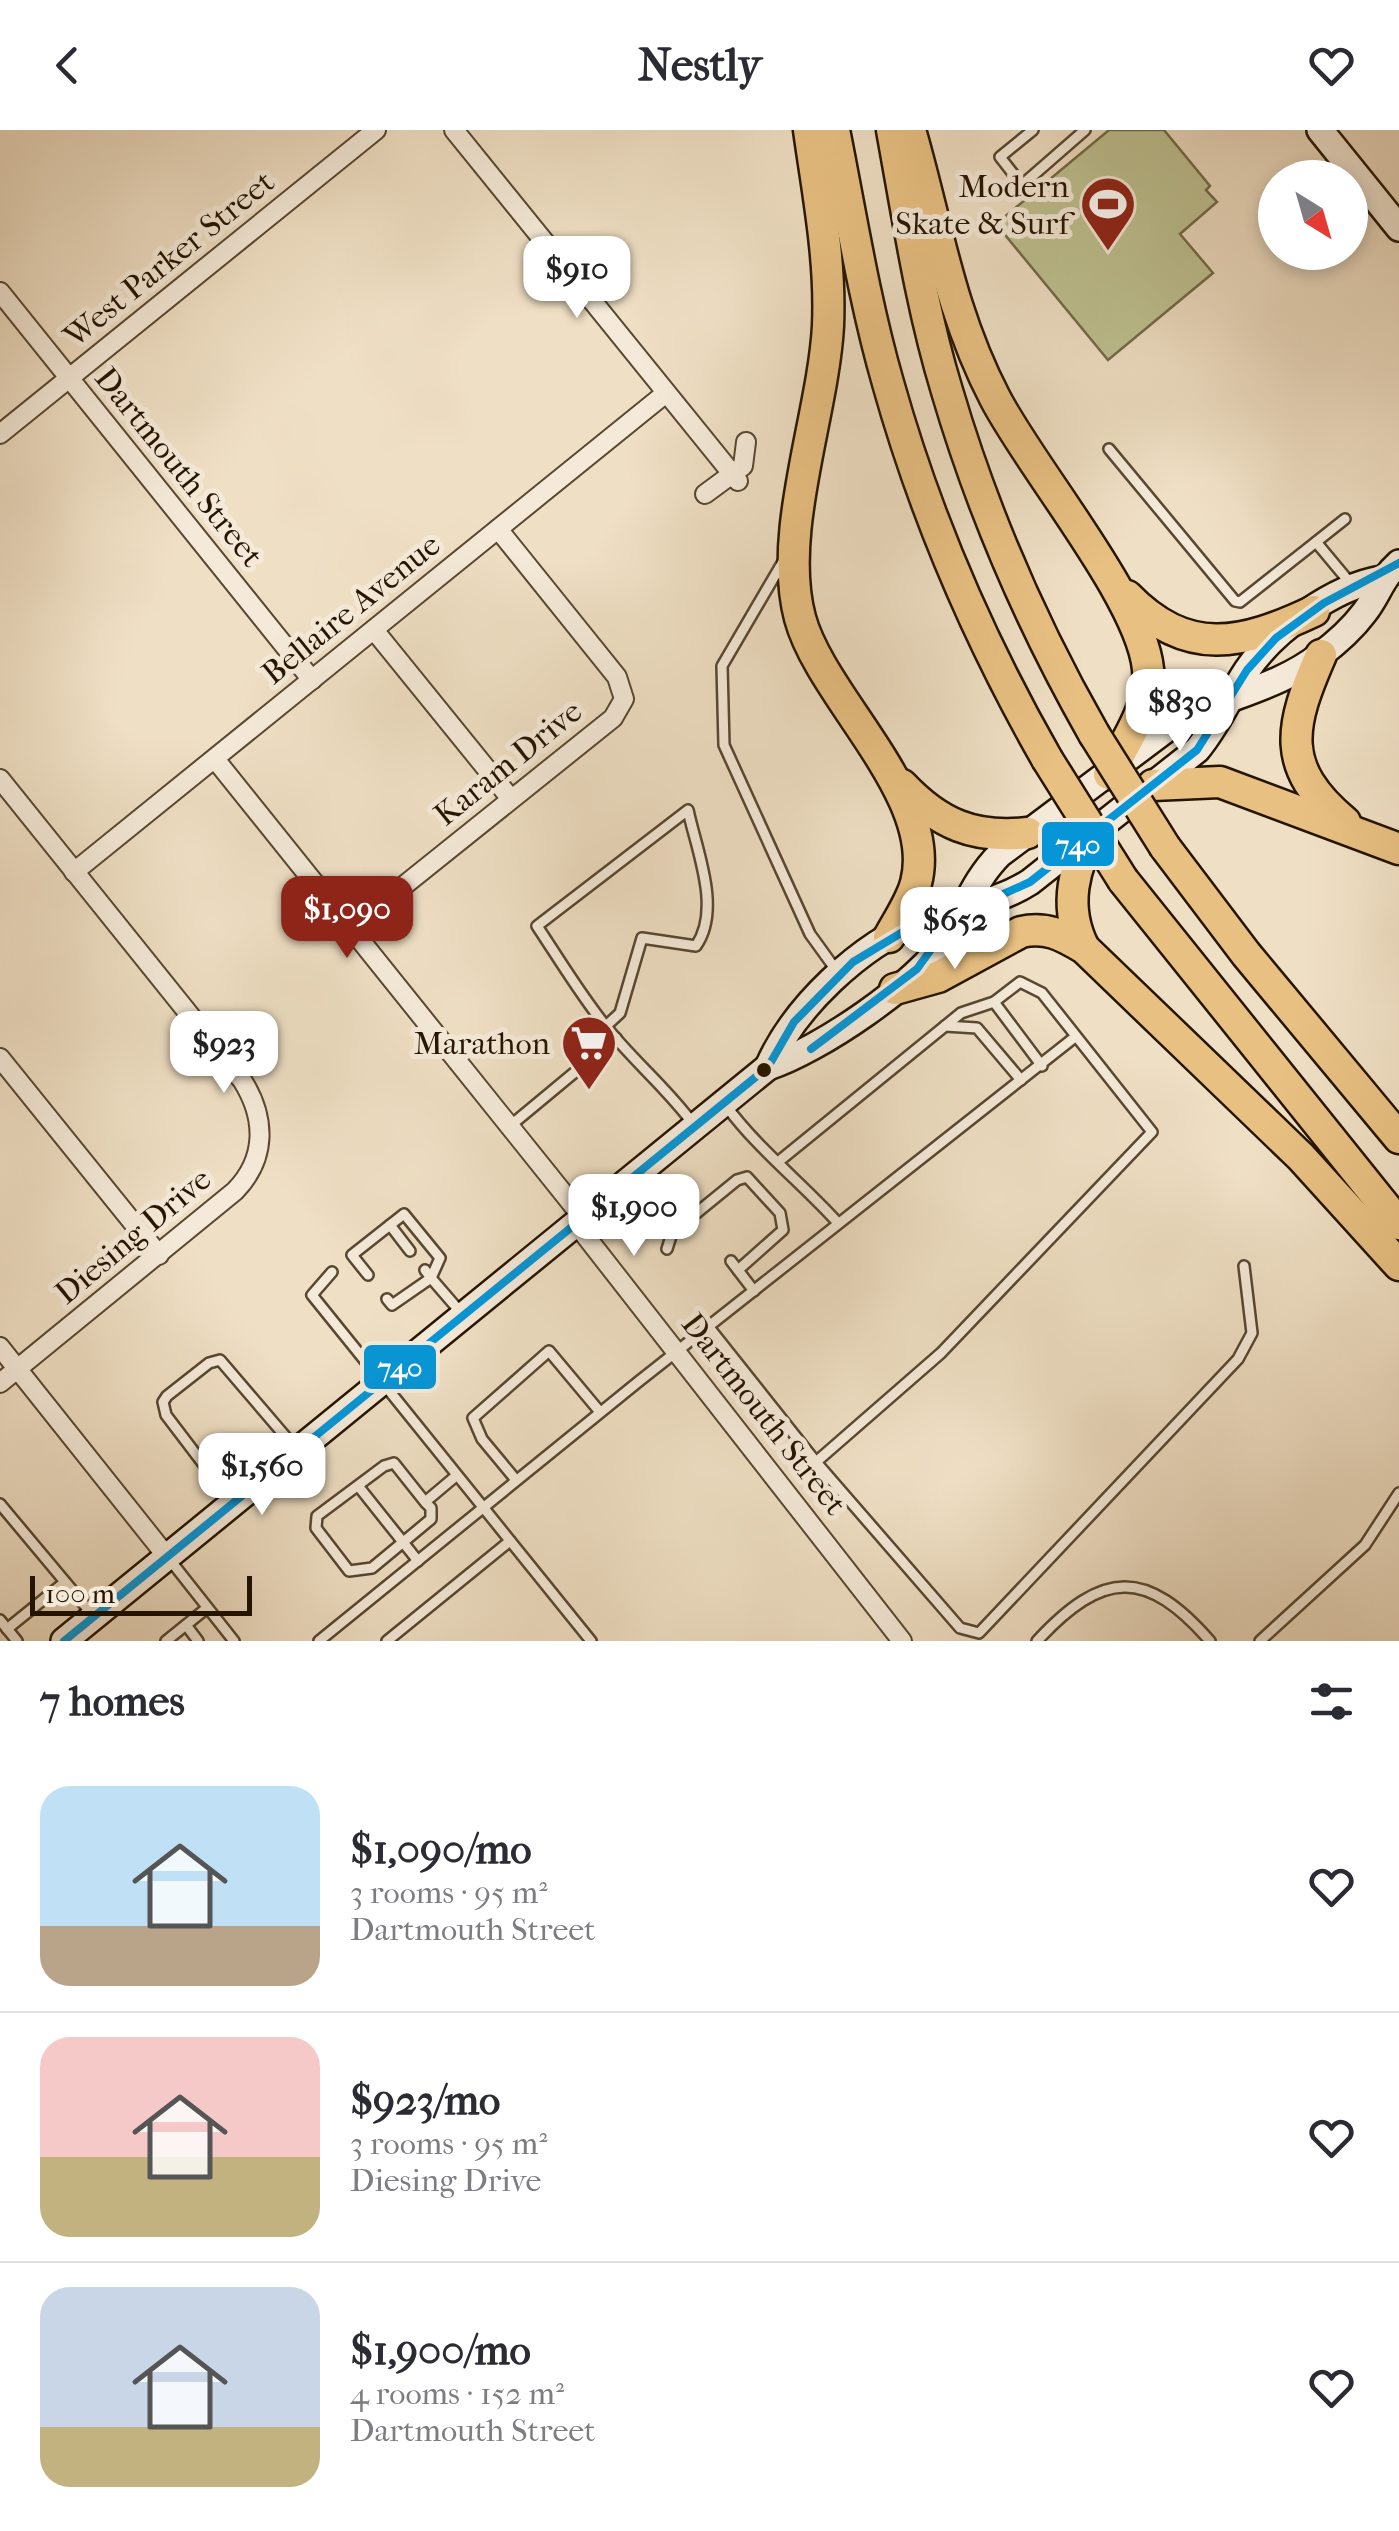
<!DOCTYPE html>
<meta charset="utf-8">
<style>
body{margin:0;font-family:"IM FELL French Canon",serif;background:#f2f2f3;color:#2b2b33;height:100vh;display:flex;flex-direction:column;font-size:38px;white-space:nowrap}
*{box-sizing:border-box;margin:0}
p{font-size:32px;color:#7c7c81}
.icon{flex:none;width:55px;height:55px;fill:none;stroke:currentColor;stroke-width:2;stroke-linecap:round;stroke-linejoin:round}
.map{position:relative;height:1511px;overflow:hidden}
.details{display:flex;flex-direction:column;background:#fff;flex:1}
.details>*{flex:none}
.needle{width:65px;rotate:143deg}
.fabs{position:absolute;left:1258px;top:30px;display:grid;gap:20px}
.fabs a{display:grid;place-items:center;width:110px;height:110px;border-radius:50%;background:#fff;box-shadow:0 5px 15px #0003;font-size:50px}
.scale{position:absolute;left:30px;bottom:25px;width:222px;box-sizing:border-box;padding-left:10px;border:5px solid #251400;border-top:0;font-size:28px;line-height:35px;white-space:nowrap;color:#251400;-webkit-text-stroke:8px #f5ead9;paint-order:stroke}
.price{position:absolute;translate:-50% -85px;padding:0 22px;border-radius:20px;background:#fff;color:#222;font-size:32px;line-height:65px;filter:drop-shadow(0 2px 5px #0008)}
.price::after{content:'';position:absolute;left:50%;top:60px;width:30px;height:22px;margin-left:-15px;background:inherit;clip-path:polygon(0 0,100% 0,50% 100%)}
.price.selected{background:#8f2418;color:#fff}
ul{padding:0;list-style:none}
li{display:flex;align-items:center;gap:30px;height:250px;padding:0 40px}
li+li{border-top:2px solid #e1e1e2}
li span{display:grid;place-items:center;flex:none;width:280px;height:200px;border-radius:30px;color:#555}
li>.icon{margin-inline-start:auto}
span .icon{width:120px;height:120px;fill:#fffc;stroke-width:1}
li b{font-size:42px}
h2{display:flex;justify-content:space-between;align-items:center;height:120px;padding:0 40px;font-size:42px}
header{display:flex;justify-content:space-between;align-items:center;height:130px;padding:0 40px;background:#fff;font-size:45px;font-weight:700}
.map>svg:first-child{display:block}
.green{fill:#bec191;stroke:#726a48;stroke-width:2.5}
.lines{fill:none;stroke-linecap:round;stroke-linejoin:round}
.service-casing{stroke:#584731;stroke-width:14}
.minor-casing{stroke:#584731;stroke-width:22}
.secondary-casing{stroke:#251400;stroke-width:30}
.motorway-casing{stroke:#251400;stroke-width:35}
.service{stroke:#f5ead9;stroke-width:9}
.minor{stroke:#f5ead9;stroke-width:18}
.secondary{stroke:#f5ead9;stroke-width:25}
.motorway{stroke:#e8c082;stroke-width:30}
.motorway-bridge-casing{stroke:#251400;stroke-width:35;stroke-linecap:butt}
.motorway-bridge{stroke:#e8c082;stroke-width:30}
.bus-1-casing{stroke:#f5ead9;stroke-width:15}
.bus-1{stroke:#0696d7;stroke-width:8}
.bus-dot{fill:#251400;stroke:#f5ead9;stroke-width:4}
.labels{text-anchor:middle;dominant-baseline:central;stroke-width:10;stroke-linejoin:round;paint-order:stroke}
.poi-label{font-size:32px;fill:#251400;stroke:#f5ead9;text-anchor:end}
.street-label{font-size:32px;fill:#251400;stroke:#f5ead9}
.line-badge{stroke:#f5ead9;stroke-width:4}
.badge-label{font-size:28px;text-anchor:middle;font-weight:bold;fill:#fff}
</style>
<header><svg class="icon" aria-label="back" viewBox="0 0 24 24"><path d="M15 5l-7 7 7 7"/></svg>Nestly<svg class="icon" aria-label="heart" viewBox="0 0 24 24"><path d="M12 20l-8-8c-3-5 5-10 8-4 3-6 11-1 8 4z"/></svg></header>
<div class="map">
<svg width="1399" height="1511" viewBox="0 0 1399 1511">
<rect width="100%" height="100%" fill="#efdfc4"/>
<filter id="stains"><feTurbulence type="fractalNoise" baseFrequency=".002" numOctaves="4"/><feColorMatrix values="0 0 0 0 .2 0 0 0 0 .09 0 0 0 0 .02 0 0 0 .5 -.17"/></filter>
<radialGradient id="worn" r=".72"><stop offset=".6" stop-color="#630" stop-opacity="0"/><stop offset="1" stop-color="#630" stop-opacity=".3"/></radialGradient>
<path class="green" d="M1109 0H1164L1210 56 1206 60 1217 72 1180 104 1213 143 1108 230 996 94Z"/>
<g class="lines">
<g class="service-casing">
<g id="service">
<path d="M1033 0 1000 27 1022 55 1085 0"/>
<path d="M1109 319 1235 471 1240 472 1316 412"/>
<path d="M1345 389 1316 412 1351 454"/>
<path d="M784 430 722 536 724 615 810 804 836 840"/>
<path d="M994 872 1042 936"/>
<path d="M606 896 620 883 642 808 696 816C722 779 696 719 688 680L537 796C559 829 580 864 604 894 632 930 667 958 694 995"/>
<path d="M945 896 977 898 1021 950"/>
<path d="M727 977C759 1020 802 1053 838 1093"/>
<path d="M510 996 616 908"/>
<path d="M778 1032 961 883 994 872 1020 852 1042 863 1152 1002 941 1223 816 1332"/>
<path d="M390 1095 410 1121"/>
<path d="M667 1119 672 1103 737 1050 747 1047 780 1083 783 1100 738 1140"/>
<path d="M731 1131 754 1161"/>
<path d="M332 1142 312 1165 591 1511"/>
<path d="M368 1145 352 1125 404 1084 440 1128 431 1148 425 1140"/>
<path d="M387 1169 392 1175 431 1148 463 1185"/>
<path d="M708 1196 816 1332 960 1498 979 1503 1238 1229 1252 1203 1244 1136"/>
<path d="M516 1350 482 1309 473 1288 549 1221 600 1282"/>
<path d="M359 1357 418 1431"/>
<path d="M425 1372 431 1378V1389L372 1438 349 1441 316 1398 317 1386 384 1336 394 1333 425 1372 456 1346"/>
<path d="M233 1373 166 1285 163 1272 167 1266 209 1233 220 1230 297 1320"/>
<path d="M0 1374 92 1484"/>
<path d="M170 1430 234 1511"/>
<path d="M0 1490 17 1511"/>
<path d="M186 1495 198 1511"/>
<path d="M7 1499 65 1452"/>
<path d="M166 1511 207 1478"/>
<path d="M319 1511 638 1252 1075 907"/>
<path d="M387 1511 510 1411"/>
<path d="M1037 1511C1103 1440 1146 1438 1210 1511"/>
<path d="M1260 1511 1365 1415 1399 1363"/>
</g>
</g>
<g class="minor-casing">
<g id="minor">
<path d="M454 0 738 351"/>
<path d="M0 162 312 550"/>
<path d="M0 304 376 0"/>
<path d="M705 364 743 336 746 312"/>
<path d="M374 500 511 669"/>
<path d="M215 629 584 1089"/>
<path d="M0 649 242 950C266 988 267 1028 235 1061L0 1253"/>
<path d="M74 742 666 263"/>
<path d="M351 798 613 588 624 569 617 547 498 399"/>
<path d="M0 928 159 1125"/>
<path d="M577 1095 902 1511"/>
<path d="M0 1217 168 1428"/>
</g>
</g>
<g class="secondary-casing">
<g id="secondary">
<path d="M1320 0 1399 98"/>
<path d="M768 937C794 877 860 815 921 791 958 777 996 774 1030 752L1197 620C1218 595 1229 567 1247 540 1274 500 1334 457 1381 449"/>
<path d="M64 1511 768 937C818 921 919 853 947 808 966 778 974 750 1000 724L1172 595C1219 567 1275 560 1319 526 1335 514 1352 499 1364 483 1379 464 1380 450 1399 433"/>
</g>
</g>
<g class="motorway-casing">
<g id="motorway">
<path d="M809 0C818 64 831 130 828 196 823 286 777 402 800 488 821 567 939 666 916 753 911 772 898 790 889 807"/>
<path d="M834 0C851 85 864 170 888 253 925 385 979 510 1047 629"/>
<path d="M892 0C908 87 921 176 947 261 982 380 1033 497 1094 604"/>
<path d="M910 0C937 93 949 180 995 268 1031 338 1141 468 1148 539 1151 578 1125 611 1109 644"/>
<path d="M1127 466C1187 528 1242 515 1314 481"/>
<path d="M1321 525C1290 596 1279 637 1345 692"/>
<path d="M902 655C939 694 974 709 1028 703"/>
<path d="M1153 655 1220 652 1399 719"/>
<path d="M1165 717 1246 824 1399 1008"/>
<path d="M1123 750 1399 1094"/>
<path d="M1084 818C1063 777 1073 737 1095 699"/>
<path d="M895 859 938 847 1021 802C1046 796 1062 805 1084 818L1301 1027 1399 1135"/>
</g>
</g>
<use href="#service" class="service"/>
<use href="#minor" class="minor"/>
<use href="#secondary" class="secondary"/>
<use href="#motorway" class="motorway"/>
<g class="motorway-bridge-casing">
<g id="motorway-bridge">
<path d="M1094 604 1165 717"/>
<path d="M1047 629 1123 750"/>
</g>
</g>
<use href="#motorway-bridge" class="motorway-bridge"/>
<g class="bus-1-casing">
<g id="bus-1">
<path d="M811 919 917 839 963 775"/>
<path d="M64 1511 768 937 794 892 853 832 921 791 990 770 1030 752 1197 620 1247 540 1276 508 1324 473 1399 433"/>
</g>
</g>
<use href="#bus-1" class="bus-1"/>
</g>
<defs>
<g id="stadium-pin" transform="scale(2.875)"><path d="M0 17L-7.5 6A9.5 9.5 0 1 1 7.5 6Z" fill="#8f2418" stroke="#f5ead9"/><path d="M0-5a6.5 5 0 1 0 0 10a6.5 5 0 1 0 0-10ZM-3.5-1.8h7v3.6h-7Z" fill="#fff"/></g>
<g id="supermarket-pin" transform="scale(2.875)"><path d="M0 17L-7.5 6A9.5 9.5 0 1 1 7.5 6Z" fill="#8f2418" stroke="#f5ead9"/><path d="M-6-5.5h2.5l.6 2H6L4.5 2H-2.5L-4.4-4H-6ZM-1.5 3.2a1.3 1.3 0 1 0 .1 0ZM3 3.2a1.3 1.3 0 1 0 .1 0Z" fill="#fff"/></g>
</defs>
<g fill-rule="evenodd">
<use href="#stadium-pin" x="1108" y="74"/>
<use href="#supermarket-pin" x="589" y="913"/>
</g>
<circle class="bus-dot" cx="764" cy="940" r="9"/>
<g class="labels">
<g class="poi-label">
<text x="1069" y="56">Modern<tspan x="1069" dy="37">Skate &amp; Surf</tspan></text>
<text x="550" y="913">Marathon</text>
</g>
<g class="street-label">
<text transform="translate(169 129) rotate(-39)">West Parker Street</text>
<text transform="translate(179 337) rotate(51)">Dartmouth Street</text>
<text transform="translate(351 479) rotate(-39)">Bellaire Avenue</text>
<text transform="translate(508 633) rotate(-39)">Karam Drive</text>
<text transform="translate(133 1106) rotate(-40)">Diesing Drive</text>
<text transform="translate(764 1284) rotate(52)">Dartmouth Street</text>
</g>
</g>
<g class="line-badge">
<rect x="1040" y="690" width="76" height="48" rx="10" fill="#0696d7"/>
<rect x="362" y="1213" width="76" height="48" rx="10" fill="#0696d7"/>
</g>
<g class="badge-label">
<text x="1078" y="724">740</text>
<text x="400" y="1247">740</text>
</g>
<rect width="100%" height="100%" filter="url(#stains)"/>
<rect width="100%" height="100%" fill="url(#worn)"/>
</svg>
<div class="fabs">
<a><svg class="needle" viewBox="-14 -14 28 28"><path d="M0-13l5 13h-10z" fill="#e53935"/><path d="M0 13l5-13h-10z" fill="#7c7c81"/></svg></a>
</div>
<div class="scale">100 m</div>
<b class="price" style="left:577px;top:191px">$910</b>
<b class="price" style="left:1180px;top:624px">$830</b>
<b class="price selected" style="left:347px;top:831px">$1,090</b>
<b class="price" style="left:955px;top:842px">$652</b>
<b class="price" style="left:224px;top:966px">$923</b>
<b class="price" style="left:634px;top:1129px">$1,900</b>
<b class="price" style="left:262px;top:1388px">$1,560</b>
</div>
<section class="details">
<h2>7 homes<svg class="icon" aria-label="filters" viewBox="0 0 24 24"><path d="M4 7h16M4 17h16"/><circle cx="9" cy="7" r="2"/><circle cx="15" cy="17" r="2"/></svg></h2>
<ul>
<li><span style="background:linear-gradient(#bfe0f5 70%,#b9a48a 0)"><svg class="icon" aria-label="home" viewBox="0 0 24 24"><path d="M3 11l9-7 9 7M6 9v11h12V9"/></svg></span><div><b>$1,090/mo</b><p>3 rooms · 95 m²</p><p>Dartmouth Street</p></div><svg class="icon" aria-label="heart" viewBox="0 0 24 24"><path d="M12 20l-8-8c-3-5 5-10 8-4 3-6 11-1 8 4z"/></svg></li>
<li><span style="background:linear-gradient(#f6c9c9 60%,#c2b280 0)"><svg class="icon" aria-label="home" viewBox="0 0 24 24"><path d="M3 11l9-7 9 7M6 9v11h12V9"/></svg></span><div><b>$923/mo</b><p>3 rooms · 95 m²</p><p>Diesing Drive</p></div><svg class="icon" aria-label="heart" viewBox="0 0 24 24"><path d="M12 20l-8-8c-3-5 5-10 8-4 3-6 11-1 8 4z"/></svg></li>
<li><span style="background:linear-gradient(#c9d6e8 70%,#c2b280 0)"><svg class="icon" aria-label="home" viewBox="0 0 24 24"><path d="M3 11l9-7 9 7M6 9v11h12V9"/></svg></span><div><b>$1,900/mo</b><p>4 rooms · 152 m²</p><p>Dartmouth Street</p></div><svg class="icon" aria-label="heart" viewBox="0 0 24 24"><path d="M12 20l-8-8c-3-5 5-10 8-4 3-6 11-1 8 4z"/></svg></li>
</ul>
</section>
